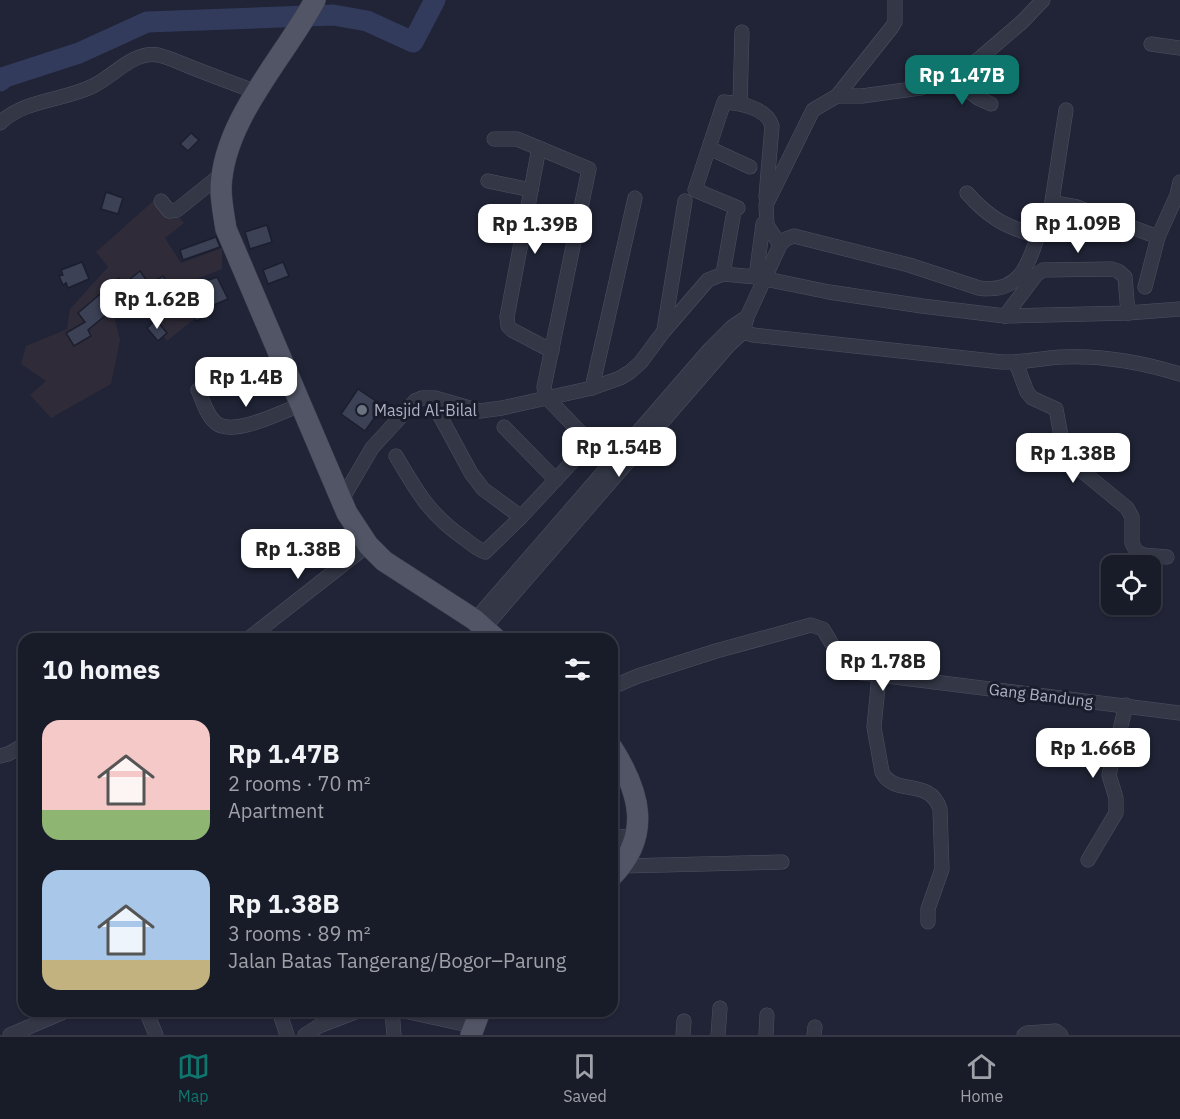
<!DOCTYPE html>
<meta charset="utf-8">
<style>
body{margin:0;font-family:"IBM Plex Sans",sans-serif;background:#252834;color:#f1f3f6;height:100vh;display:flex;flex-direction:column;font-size:22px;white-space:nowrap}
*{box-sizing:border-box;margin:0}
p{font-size:20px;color:#9fa1a8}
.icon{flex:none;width:33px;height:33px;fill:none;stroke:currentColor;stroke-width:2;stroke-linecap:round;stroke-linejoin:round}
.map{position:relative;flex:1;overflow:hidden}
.side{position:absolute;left:18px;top:633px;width:600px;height:384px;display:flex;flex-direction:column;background:#181b28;border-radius:18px;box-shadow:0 2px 4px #0004,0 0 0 2px #363945}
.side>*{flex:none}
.fabs{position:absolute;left:1101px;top:555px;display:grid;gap:12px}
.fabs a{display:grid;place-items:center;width:60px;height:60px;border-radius:12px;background:#181b28;box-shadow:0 2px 4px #0004,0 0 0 2px #363945;font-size:30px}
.price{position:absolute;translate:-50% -51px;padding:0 14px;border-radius:12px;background:#fff;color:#222;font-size:20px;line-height:39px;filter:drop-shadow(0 2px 3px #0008)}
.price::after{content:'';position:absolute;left:50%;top:36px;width:18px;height:14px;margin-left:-9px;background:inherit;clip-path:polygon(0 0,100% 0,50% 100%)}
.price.current{background:#0f766e;color:#fff}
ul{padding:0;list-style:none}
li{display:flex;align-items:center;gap:18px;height:150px;padding:0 24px}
li span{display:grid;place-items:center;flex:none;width:168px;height:120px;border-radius:18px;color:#555}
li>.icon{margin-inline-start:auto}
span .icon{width:72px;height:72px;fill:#fffc;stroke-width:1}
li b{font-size:26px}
h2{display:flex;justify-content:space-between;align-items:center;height:72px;padding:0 24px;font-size:26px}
.tab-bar{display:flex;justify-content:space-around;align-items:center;height:84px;border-top:2px solid #363945;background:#181b28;font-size:16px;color:#9fa1a8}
.tab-bar a{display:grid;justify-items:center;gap:3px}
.tab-bar .current{color:#0f766e}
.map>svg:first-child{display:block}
.medical{fill:#2f2b38}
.green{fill:#233138}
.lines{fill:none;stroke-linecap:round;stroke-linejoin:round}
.river{stroke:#333b5d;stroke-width:21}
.building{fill:#3c4156;stroke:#1b1e2d;stroke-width:1.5}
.minor-casing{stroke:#4e5161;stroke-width:15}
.primary-casing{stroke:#3d4050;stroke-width:22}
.minor{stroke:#333746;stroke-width:14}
.primary{stroke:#515566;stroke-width:21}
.worship-dot{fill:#6b7280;stroke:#191c2b;stroke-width:2}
.labels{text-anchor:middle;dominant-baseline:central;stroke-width:6;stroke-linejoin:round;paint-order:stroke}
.poi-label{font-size:16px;fill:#adb1c3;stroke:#191c2b;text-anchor:start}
.street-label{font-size:16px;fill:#adb1c3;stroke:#191c2b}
</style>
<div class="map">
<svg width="1180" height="1035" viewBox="0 0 1180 1035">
<rect width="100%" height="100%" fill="#202436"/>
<path class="medical" d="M161 194 184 223 165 238 181 263 222 248V269L181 285 198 316 167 341 148 317 162 306 149 287 114 316 120 340 111 384 51 418 30 395 46 381 21 364 26 346 67 329 70 309 108 267 96 252Z"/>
<path class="green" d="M24 758V831L18 827 20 762Z"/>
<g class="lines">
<path class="river" d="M0 81 5 77 79 53 147 22 333 15 367 21 413 42 435 0"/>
</g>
<g class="building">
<path d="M191 133 199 140 188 151 180 144Z"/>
<path d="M106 192 123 198 118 214 101 209Z"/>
<path d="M267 225 272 242 250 249 245 232Z"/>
<path d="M216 237 220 247 183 260 180 250Z"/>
<path d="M82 262 89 279 68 288 66 283 63 285 59 276 63 275 61 270Z"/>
<path d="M283 262 289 276 268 284 263 270Z"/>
<path d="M140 271 147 281 88 330 91 336 74 346 66 333 85 322 78 313 119 278 124 284Z"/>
<path d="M163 276 178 298 166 306 151 284Z"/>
<path d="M217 277 228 299 206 308 210 315 196 321 192 312 203 306 195 285Z"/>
<path d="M156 320 167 333 158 341 147 328Z"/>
<path d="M358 389 383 406 365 431 341 414Z"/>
</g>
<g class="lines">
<g class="minor-casing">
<g id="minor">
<path d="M1151 44 1180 48"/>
<path d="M952 78 978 98 991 104"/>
<path d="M837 96 892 27 895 22V0"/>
<path d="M740 103 742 32"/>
<path d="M0 123C25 99 63 101 93 86 114 76 133 51 158 55 168 57 178 62 188 66 211 75 234 84 257 92"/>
<path d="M539 148 507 317 508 326 512 330 552 351"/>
<path d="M709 148 750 167"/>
<path d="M488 181 531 190"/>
<path d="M967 193C989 218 1006 227 1037 236"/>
<path d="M161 201 169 211 177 210 223 173"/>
<path d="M738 208 695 190 724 102C740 103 767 108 772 126L766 197"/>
<path d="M1051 208 1066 110"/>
<path d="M780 245 767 225 766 205 813 110 837 96H862L920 88 952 78 980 58 1022 22 1043 0"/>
<path d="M723 274 733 217"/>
<path d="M756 277 763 224"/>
<path d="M1145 287 1158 237 1177 195 1180 182"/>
<path d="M1005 316 1036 275 1043 270 1112 269 1118 271 1125 277 1128 313"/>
<path d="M664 330 685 201"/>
<path d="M743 332 753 335 1002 362C1022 363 1042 358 1062 357 1103 355 1141 362 1180 374"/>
<path d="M1016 363 1027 392 1032 398 1056 409 1061 436 1082 471 1127 508 1132 517V543L1136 551 1143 555 1167 557"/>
<path d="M592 388 635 198"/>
<path d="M198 390C203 401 207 416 216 423 234 437 281 412 300 405"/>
<path d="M440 416 471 473 483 489 521 517"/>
<path d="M504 427 556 480"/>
<path d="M396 456C417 492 430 515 465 539 471 544 477 549 485 552L521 517 586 447 587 441 583 435 547 398 544 387 589 169 517 139H494"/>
<path d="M341 501 372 448 415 401 422 398H435L480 411 502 408 592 388 620 378 630 372 641 362 664 331 708 280 723 274 756 277 829 292 922 306 1005 316 1128 313 1180 309"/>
<path d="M475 620 710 349 732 327 747 317"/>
<path d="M484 628 728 346 743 332 747 317 780 245 786 239 794 236 909 265 979 288C1018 294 1028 267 1038 235 1040 228 1041 220 1045 213 1048 210 1052 206 1055 203L1077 207 1158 237"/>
<path d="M248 639 368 545"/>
<path d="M879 676 874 727 882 772C894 797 930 777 940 809L942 869 928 909V922"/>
<path d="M612 687 638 676 716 651 811 625 823 629 845 666 855 672 1180 713"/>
<path d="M0 756 8 754 24 745"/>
<path d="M612 837 636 836"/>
<path d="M1088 860 1116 813V798L1109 775 1126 705"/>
<path d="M622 866 782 862"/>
<path d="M146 1011 156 1035"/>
<path d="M279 1011 287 1035"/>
<path d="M392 1011 394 1035"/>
<path d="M404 1011 473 1026"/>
<path d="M10 1035 66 1011"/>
<path d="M305 1035 319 1026 358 1011"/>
<path d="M683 1035 684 1021"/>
<path d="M718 1035 720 1008"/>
<path d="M766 1035 767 1015"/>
<path d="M814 1035 815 1027"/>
<path d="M1024 1035 1027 1033 1056 1031 1061 1035"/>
</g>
</g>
<g class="primary-casing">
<g id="primary">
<path d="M315 0C284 58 223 120 221 188 221 202 224 216 226 229L347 513 368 545 384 561 475 620 496 639"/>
<path d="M612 748C640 792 652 835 612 876"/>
<path d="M471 1035 480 1011"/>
</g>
</g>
<use href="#minor" class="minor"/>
<use href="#primary" class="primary"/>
</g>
<circle class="worship-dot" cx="362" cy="410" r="6"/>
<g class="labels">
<g class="poi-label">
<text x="374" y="410">Masjid Al-Bilal</text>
</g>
<g class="street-label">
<text transform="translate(1041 695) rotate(7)">Gang Bandung</text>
</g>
</g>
</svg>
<div class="fabs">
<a><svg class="icon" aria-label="locate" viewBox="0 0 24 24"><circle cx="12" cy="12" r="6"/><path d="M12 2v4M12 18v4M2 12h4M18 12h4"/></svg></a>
</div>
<b class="price current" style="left:962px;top:106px">Rp 1.47B</b>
<b class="price" style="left:1078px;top:254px">Rp 1.09B</b>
<b class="price" style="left:535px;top:255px">Rp 1.39B</b>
<b class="price" style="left:157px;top:330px">Rp 1.62B</b>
<b class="price" style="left:246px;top:408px">Rp 1.4B</b>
<b class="price" style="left:619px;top:478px">Rp 1.54B</b>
<b class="price" style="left:1073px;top:484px">Rp 1.38B</b>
<b class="price" style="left:298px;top:580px">Rp 1.38B</b>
<b class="price" style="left:883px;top:692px">Rp 1.78B</b>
<b class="price" style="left:1093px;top:779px">Rp 1.66B</b>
<section class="side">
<h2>10 homes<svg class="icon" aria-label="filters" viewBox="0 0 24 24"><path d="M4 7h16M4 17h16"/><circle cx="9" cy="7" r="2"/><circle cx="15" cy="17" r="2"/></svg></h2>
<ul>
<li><span style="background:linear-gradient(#f6c9c9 75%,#8fb573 0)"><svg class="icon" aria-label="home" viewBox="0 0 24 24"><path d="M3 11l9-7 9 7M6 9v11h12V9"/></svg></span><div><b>Rp 1.47B</b><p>2 rooms · 70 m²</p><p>Apartment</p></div></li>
<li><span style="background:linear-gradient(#a9c7e8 75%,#c2b280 0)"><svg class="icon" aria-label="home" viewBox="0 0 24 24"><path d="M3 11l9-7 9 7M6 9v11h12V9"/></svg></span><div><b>Rp 1.38B</b><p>3 rooms · 89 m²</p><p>Jalan Batas Tangerang/Bogor–Parung</p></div></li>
</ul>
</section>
</div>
<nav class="tab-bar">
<a class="current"><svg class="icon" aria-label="map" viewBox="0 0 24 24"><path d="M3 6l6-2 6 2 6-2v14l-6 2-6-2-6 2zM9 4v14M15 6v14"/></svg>Map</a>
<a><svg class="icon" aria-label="saved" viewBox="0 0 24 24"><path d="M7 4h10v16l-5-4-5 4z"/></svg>Saved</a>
<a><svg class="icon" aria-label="home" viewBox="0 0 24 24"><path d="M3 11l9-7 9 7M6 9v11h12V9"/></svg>Home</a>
</nav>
